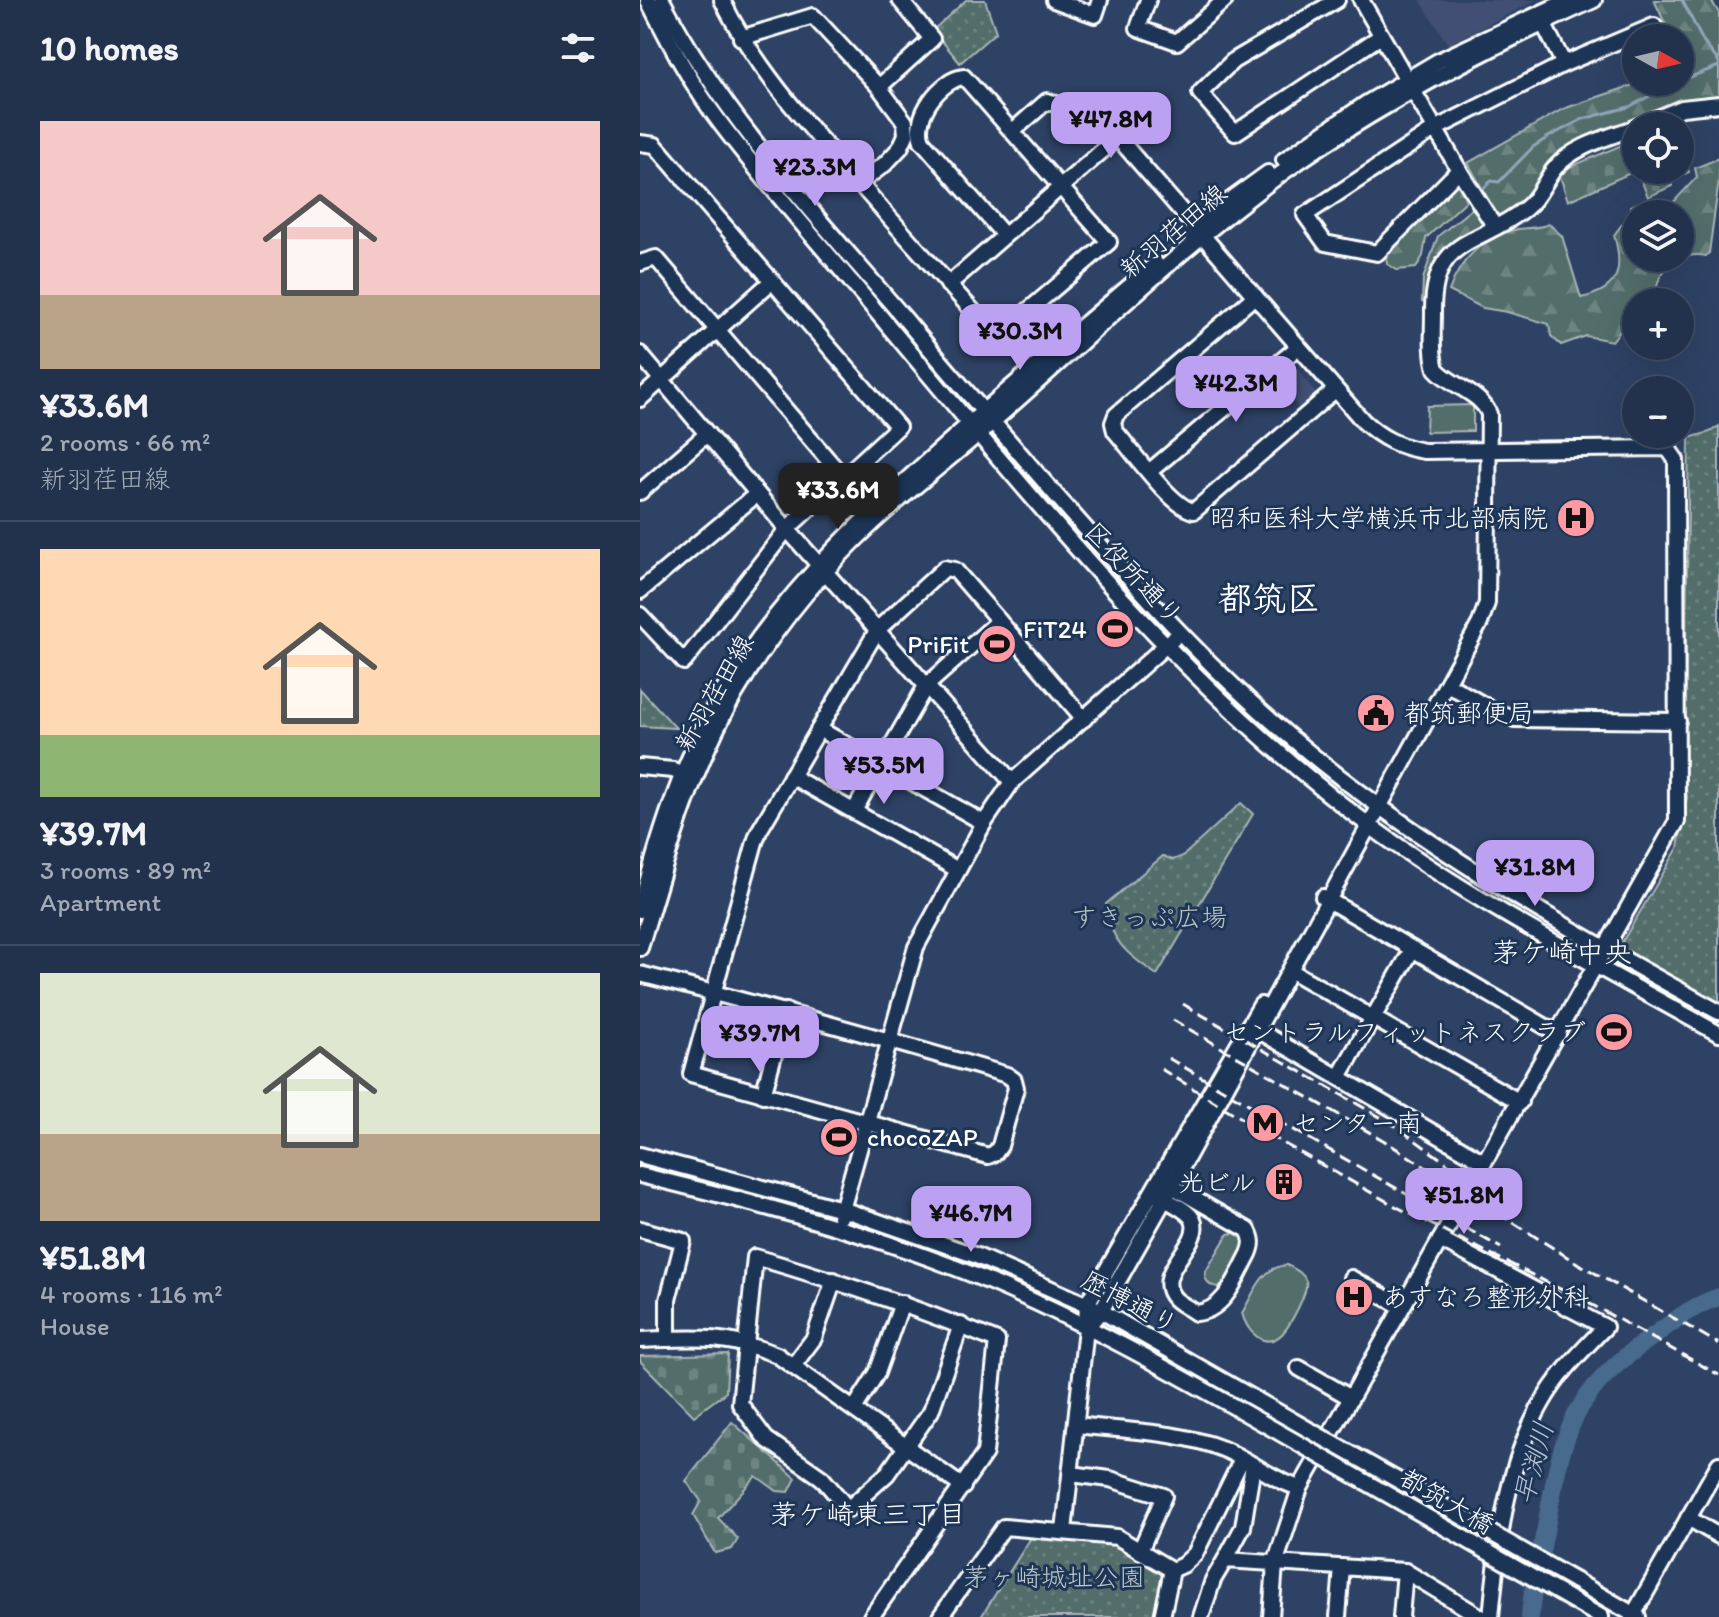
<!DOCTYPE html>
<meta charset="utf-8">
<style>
body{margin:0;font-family:Itim,"Klee One",sans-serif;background:#2e3e56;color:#f1f3f6;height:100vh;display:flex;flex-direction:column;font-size:30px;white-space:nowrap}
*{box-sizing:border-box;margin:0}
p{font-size:26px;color:#a2aab5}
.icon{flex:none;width:44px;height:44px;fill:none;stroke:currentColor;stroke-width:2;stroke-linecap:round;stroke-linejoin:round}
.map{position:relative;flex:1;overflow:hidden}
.side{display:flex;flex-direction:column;background:#22324c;width:640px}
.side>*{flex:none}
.needle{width:52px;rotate:98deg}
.fabs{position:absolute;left:982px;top:24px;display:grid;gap:16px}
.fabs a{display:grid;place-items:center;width:72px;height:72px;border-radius:50%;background:#22324c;box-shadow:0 8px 32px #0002,0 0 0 2px #3f4d64;font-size:40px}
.price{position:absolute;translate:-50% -68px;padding:0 18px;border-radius:16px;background:#bca0f2;color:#111;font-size:26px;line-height:52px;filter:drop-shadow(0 2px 4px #0008)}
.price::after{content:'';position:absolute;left:50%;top:48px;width:24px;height:18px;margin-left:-12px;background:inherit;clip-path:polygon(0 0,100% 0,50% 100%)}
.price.active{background:#222;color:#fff}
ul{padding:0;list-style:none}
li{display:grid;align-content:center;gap:16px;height:424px;padding:0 40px}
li+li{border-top:2px solid #3f4d64}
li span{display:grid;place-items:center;height:248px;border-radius:0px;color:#555}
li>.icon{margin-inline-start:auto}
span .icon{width:144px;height:144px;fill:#fffc;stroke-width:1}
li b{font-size:34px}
h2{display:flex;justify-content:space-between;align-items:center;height:96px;padding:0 40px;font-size:34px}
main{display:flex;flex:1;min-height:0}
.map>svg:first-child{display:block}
.built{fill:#3f5073}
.green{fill:#536e6b;stroke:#a9b6b5;stroke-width:2}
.forest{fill:url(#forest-firs);stroke:#a9b6b5;stroke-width:2;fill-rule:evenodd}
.cemetery{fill:url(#cemetery-stones);stroke:#a9b6b5;stroke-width:2}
.park{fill:url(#park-dots);stroke:#a9b6b5;stroke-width:2}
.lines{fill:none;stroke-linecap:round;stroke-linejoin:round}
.stream{stroke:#90a6bb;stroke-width:3}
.river{stroke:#466a8d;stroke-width:18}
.minor-casing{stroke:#fff;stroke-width:20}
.minor{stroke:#1d3557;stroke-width:14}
.rail{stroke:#fff;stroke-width:3;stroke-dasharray:12 6;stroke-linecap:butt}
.minor-bridge-casing{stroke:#fff;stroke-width:20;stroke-linecap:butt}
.minor-bridge{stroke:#1d3557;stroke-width:14}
.labels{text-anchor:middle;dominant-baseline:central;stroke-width:6;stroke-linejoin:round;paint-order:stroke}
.street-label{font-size:26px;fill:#fff;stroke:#1d3557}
.poi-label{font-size:26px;fill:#fff;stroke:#1d3557;text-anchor:end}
.park-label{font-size:26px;fill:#bac5c4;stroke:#1d3557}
.neighbourhood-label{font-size:28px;fill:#fff;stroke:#1d3557}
.water-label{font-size:28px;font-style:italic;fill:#b5c3d1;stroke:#1d3557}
.district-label{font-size:34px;font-weight:bold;fill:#fff;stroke:#1d3557}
</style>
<main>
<section class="side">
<h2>10 homes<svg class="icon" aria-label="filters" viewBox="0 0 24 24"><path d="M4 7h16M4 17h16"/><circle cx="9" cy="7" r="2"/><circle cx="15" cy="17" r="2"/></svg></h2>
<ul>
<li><span style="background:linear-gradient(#f6c9c9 70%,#b9a48a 0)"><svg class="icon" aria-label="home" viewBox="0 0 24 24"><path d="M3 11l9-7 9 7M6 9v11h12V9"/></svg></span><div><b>¥33.6M</b><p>2 rooms · 66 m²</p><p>新羽荏田線</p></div></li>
<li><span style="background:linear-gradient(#ffd9b3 75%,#8fb573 0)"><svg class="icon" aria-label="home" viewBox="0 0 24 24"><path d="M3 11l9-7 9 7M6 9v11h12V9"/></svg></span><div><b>¥39.7M</b><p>3 rooms · 89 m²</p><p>Apartment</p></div></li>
<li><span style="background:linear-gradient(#dfe7d0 65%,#b9a48a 0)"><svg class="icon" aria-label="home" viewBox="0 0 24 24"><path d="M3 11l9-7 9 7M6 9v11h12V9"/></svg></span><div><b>¥51.8M</b><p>4 rooms · 116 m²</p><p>House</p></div></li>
</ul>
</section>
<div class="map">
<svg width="1079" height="1617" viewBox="0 0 1079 1617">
<defs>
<pattern id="forest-firs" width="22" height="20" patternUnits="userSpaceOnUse" patternTransform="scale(2)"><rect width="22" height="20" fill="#536e6b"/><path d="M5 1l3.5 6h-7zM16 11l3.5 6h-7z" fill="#6d8481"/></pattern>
<pattern id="cemetery-stones" width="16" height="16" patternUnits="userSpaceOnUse" patternTransform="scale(2)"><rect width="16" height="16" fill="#536e6b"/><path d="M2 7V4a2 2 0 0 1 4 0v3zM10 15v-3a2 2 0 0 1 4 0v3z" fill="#6d8481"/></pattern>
<pattern id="park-dots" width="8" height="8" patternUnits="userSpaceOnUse" patternTransform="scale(2)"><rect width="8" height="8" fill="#536e6b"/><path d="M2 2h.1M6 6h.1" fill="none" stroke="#6d8481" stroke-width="1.8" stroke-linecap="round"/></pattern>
</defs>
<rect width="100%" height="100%" fill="#2e4265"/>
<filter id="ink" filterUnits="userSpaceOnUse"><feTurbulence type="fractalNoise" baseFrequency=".0125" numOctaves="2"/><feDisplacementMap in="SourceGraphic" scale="16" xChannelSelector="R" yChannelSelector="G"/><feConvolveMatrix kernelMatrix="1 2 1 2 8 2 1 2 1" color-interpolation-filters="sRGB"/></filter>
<g filter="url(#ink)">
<g class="built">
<path d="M780 0H896L808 45Z"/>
<path d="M650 366 656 367 677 395 660 410 635 378Z"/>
</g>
<g class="green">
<path d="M833 405V431L786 432 787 406Z"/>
<path d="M594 1233 606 1240C607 1256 591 1279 578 1287L570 1285 565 1278 566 1271 588 1234Z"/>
<path d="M647 1265C654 1269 663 1272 666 1281 669 1291 650 1325 643 1333 625 1352 606 1331 602 1313 614 1293 621 1267 647 1265Z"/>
</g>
<g class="forest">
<path d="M1014 0H1071L1079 13V102L1065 100 907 168 883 204 858 217 828 163 923 109 1002 82H1040V38H1032Z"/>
<path d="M1079 158V180L1069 253 1066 256C1047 252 1025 262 1018 282 1016 289 1017 296 1015 302H996V322L981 330 972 341 946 336 921 345 911 336 909 324 867 312 843 308 809 291C820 259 844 236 878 229 889 227 897 229 909 224L922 236 941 298C979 290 984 270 974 235L983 223 994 217 991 206 999 203 1002 208 1027 209 1057 177 1055 168ZM1040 214V258H996V214Z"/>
<path d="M819 183 826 201 786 238 783 256 776 268 757 270 747 264 746 254 814 184Z"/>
<path d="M834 207 847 226C809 252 792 253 787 302H782L783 279 798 236Z"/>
</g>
<g class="cemetery">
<path d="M996 139 997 170 928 201 920 176 930 167Z"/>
<path d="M1040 149 1049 172 1030 180 1032 186 1008 197 997 170H1040Z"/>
<path d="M88 1354 86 1392 54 1416 0 1361V1356Z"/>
<path d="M92 1422 156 1478 149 1492 137 1491 116 1476 78 1518 98 1539 92 1549 75 1553 53 1515 61 1501 46 1481Z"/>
</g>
<g class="park">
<path d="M326 0H345L356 32 320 63 293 30Z"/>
<path d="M1079 426V1003L978 949 1038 848 1047 797 1044 774 1049 438 1070 432Z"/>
<path d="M0 689 36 728 0 726Z"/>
<path d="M601 803 613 814 517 975C488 955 469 941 466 904L523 856 533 860 543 856Z"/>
<path d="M392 1536 475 1543 525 1575 517 1617H341Z"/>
</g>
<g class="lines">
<g class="stream">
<path d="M1042 0 1064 43 1079 62"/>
<path d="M1040 81 1079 66"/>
<path d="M841 191 851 181 859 182 893 147 910 136 943 119 989 107 1036 82"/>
</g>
<path class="river" d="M890 1617C892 1587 900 1557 906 1527 923 1429 931 1393 1016 1334 1035 1320 1056 1304 1079 1297"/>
<g class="minor-casing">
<g id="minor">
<path d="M8 0C29 42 52 86 81 124 134 194 194 260 250 328 398 505 546 691 734 829 842 907 962 968 1079 1034"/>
<path d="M22 0C84 119 178 217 265 319 314 378 365 436 415 494 489 578 562 662 648 735 778 846 929 929 1079 1012"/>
<path d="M82 0C117 72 173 131 226 191 269 240 312 289 357 337L469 242 324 77C301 79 272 117 282 141L364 235"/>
<path d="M414 0 455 15 460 0"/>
<path d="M508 0 498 28 537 42 585 0"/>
<path d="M697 0 593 61 560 93 595 133 741 36"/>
<path d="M721 0 819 170 855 227"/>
<path d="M903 23 924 64"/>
<path d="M101 38 173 16 239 87 265 122 266 135 260 148 245 164 219 183"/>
<path d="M239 87 292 39 260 0"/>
<path d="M998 126 1042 108 1079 104"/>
<path d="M373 131 407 101 460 117 723 421C741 438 759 447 784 451L1024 448 1029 450 1036 460 1037 821 660 1488 635 1564 631 1617"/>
<path d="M0 143 15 145 258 427 147 529 44 662 0 615"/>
<path d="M644 160 727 103 798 61 929 0"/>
<path d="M819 170 737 253 685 243 665 215 795 129 924 64 1014 26"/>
<path d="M550 234 567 217 628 173"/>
<path d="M0 263 16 258 202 476"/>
<path d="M308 285 477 138"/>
<path d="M615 296 476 415 473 423 475 431C491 449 532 508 554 511L695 390"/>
<path d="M0 354 147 529 372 782"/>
<path d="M0 399 132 281"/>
<path d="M510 471 658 347"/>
<path d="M0 492 67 434"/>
<path d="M0 591 117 494"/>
<path d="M809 685 856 712 875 719 1038 721"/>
<path d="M179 729 344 823"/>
<path d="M0 767 33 770 50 777"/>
<path d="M151 776 318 870"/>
<path d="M214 811 286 686 359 621"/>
<path d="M683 897 918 1034"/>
<path d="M0 910C21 825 50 738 100 665 159 576 231 511 310 441 378 381 447 322 516 264"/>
<path d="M0 948C26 861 49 774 95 694 133 630 181 571 235 521 278 482 325 447 368 408 460 327 549 240 649 168 745 101 847 48 954 0"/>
<path d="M651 971 880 1102"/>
<path d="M0 974C123 1005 245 1039 367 1075L374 1080 376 1088 360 1146 355 1153 348 1156 51 1074 115 842 119 831 238 629 305 568 315 570 444 719"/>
<path d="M609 1025 844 1162"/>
<path d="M699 1077 772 950"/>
<path d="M123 1095 146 1011"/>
<path d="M0 1155 202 1209 337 1256 461 1311 671 1431"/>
<path d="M0 1175C103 1200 208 1227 308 1265 431 1312 549 1381 663 1446"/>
<path d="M518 1195C528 1202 548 1209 553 1220 564 1244 510 1273 535 1299 540 1304 549 1308 556 1313 585 1311 597 1276 609 1254 613 1245 613 1239 608 1230L523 1181"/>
<path d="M200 1217 276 947 344 823 372 782 533 639"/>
<path d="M0 1229 43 1241 28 1300V1339"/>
<path d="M800 1240 965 1327C942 1351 918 1374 902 1403 865 1467 858 1544 851 1617"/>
<path d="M711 1278 762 1307"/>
<path d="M446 1328 461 1311 524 1200 840 623 847 603 849 414C840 392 811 386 796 369 791 352 793 332 793 314 792 235 838 247 886 208 899 198 905 180 915 168 933 146 970 137 996 127"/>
<path d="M0 1340C54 1338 85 1334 137 1355L323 1487"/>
<path d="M153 1366 174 1338 194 1280"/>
<path d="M659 1368 711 1398"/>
<path d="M214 1409 237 1373 262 1303"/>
<path d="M437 1425C484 1431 538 1431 583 1449 610 1460 632 1480 660 1488"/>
<path d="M431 1474 470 1479 524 1496 500 1551"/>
<path d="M1048 1518 1079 1536"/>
<path d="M424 1531 446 1328 447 1304 621 1005"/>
<path d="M585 1560 603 1527 613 1465"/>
<path d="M895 1579 961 1617"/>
<path d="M934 1580 998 1617"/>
<path d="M231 1617 345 1453 357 1341C278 1308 197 1281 115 1257L100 1404 126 1439 182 1478 208 1509 247 1474 291 1411 321 1325"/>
<path d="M300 1617 364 1527 477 1537 532 1570 543 1565 555 1554 602 1459"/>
<path d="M522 1617 532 1570"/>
<path d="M561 1617 573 1580 585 1560 765 1571 841 1617"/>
<path d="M698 1617 702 1567"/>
<path d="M761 1617 765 1571"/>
<path d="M992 1617 1079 1464"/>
</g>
</g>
<use href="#minor" class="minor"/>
<g class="rail">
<path d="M543 1004 754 1125 858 1200"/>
<path d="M533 1020 743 1140 932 1260 1079 1344"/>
<path d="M528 1058 861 1248"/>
<path d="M521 1069 641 1142 757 1207 956 1307 1079 1375"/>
</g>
<g class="minor-bridge-casing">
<g id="minor-bridge">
<path d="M671 1431 934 1580"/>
<path d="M663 1446 895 1579"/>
</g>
</g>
<use href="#minor-bridge" class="minor-bridge"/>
</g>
</g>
<defs>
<g id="hospital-disc" transform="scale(2)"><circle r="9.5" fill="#ff9aa2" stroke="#1d3557"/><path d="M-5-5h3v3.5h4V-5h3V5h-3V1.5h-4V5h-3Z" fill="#111"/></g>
<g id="stadium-disc" transform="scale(2)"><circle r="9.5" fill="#ff9aa2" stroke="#1d3557"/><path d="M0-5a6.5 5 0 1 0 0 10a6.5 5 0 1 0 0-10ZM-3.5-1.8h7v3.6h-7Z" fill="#111"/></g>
<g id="civic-disc" transform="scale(2)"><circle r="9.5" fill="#ff9aa2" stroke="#1d3557"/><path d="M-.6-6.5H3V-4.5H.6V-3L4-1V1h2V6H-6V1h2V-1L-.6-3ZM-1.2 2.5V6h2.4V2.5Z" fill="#111"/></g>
<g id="metro-disc" transform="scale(2)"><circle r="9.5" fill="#ff9aa2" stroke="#1d3557"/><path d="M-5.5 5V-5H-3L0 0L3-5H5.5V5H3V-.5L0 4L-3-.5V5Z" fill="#111"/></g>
<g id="building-disc" transform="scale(2)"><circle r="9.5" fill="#ff9aa2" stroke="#1d3557"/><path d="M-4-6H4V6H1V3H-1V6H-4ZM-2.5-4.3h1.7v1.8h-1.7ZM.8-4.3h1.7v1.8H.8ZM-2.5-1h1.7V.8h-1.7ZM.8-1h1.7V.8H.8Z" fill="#111"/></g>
</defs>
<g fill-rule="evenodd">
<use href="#hospital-disc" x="936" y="518"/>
<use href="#stadium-disc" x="475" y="629"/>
<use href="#stadium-disc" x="357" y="644"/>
<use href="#civic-disc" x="736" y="713"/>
<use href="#stadium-disc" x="974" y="1032"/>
<use href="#metro-disc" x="625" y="1123"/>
<use href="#stadium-disc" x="199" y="1137"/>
<use href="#building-disc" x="644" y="1182"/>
<use href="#hospital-disc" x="714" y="1297"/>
</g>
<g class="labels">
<g class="street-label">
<text transform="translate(533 231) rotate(-40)">新羽荏田線</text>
<text transform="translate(494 573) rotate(47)">区役所通り</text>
<text transform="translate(74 693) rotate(-60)">新羽荏田線</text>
<text transform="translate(490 1302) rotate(28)">歴博通り</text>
<text transform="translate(807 1501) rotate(30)">都筑大橋</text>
</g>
<g class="poi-label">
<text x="908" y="518">昭和医科大学横浜市北部病院</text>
<text x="447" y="629">FiT24</text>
<text x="329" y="644">PriFit</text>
<text x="764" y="713" text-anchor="start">都筑郵便局</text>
<text x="946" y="1032">セントラルフィットネスクラブ</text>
<text x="653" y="1123" text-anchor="start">センター南</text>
<text x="227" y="1137" text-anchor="start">chocoZAP</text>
<text x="616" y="1182">光ビル</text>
<text x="742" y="1297" text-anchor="start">あすなろ整形外科</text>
</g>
<g class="park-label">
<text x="509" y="917">すきっぷ広場</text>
<text x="414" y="1577">茅ヶ崎城址公園</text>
</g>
<g class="neighbourhood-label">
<text x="922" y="952">茅ケ崎中央</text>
<text x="228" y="1514">茅ケ崎東三丁目</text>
</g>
<g class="water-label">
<text transform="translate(893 1463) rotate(-75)">早渕川</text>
</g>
<g class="district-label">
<text x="629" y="598">都筑区</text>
</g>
</g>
</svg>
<div class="fabs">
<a><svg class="needle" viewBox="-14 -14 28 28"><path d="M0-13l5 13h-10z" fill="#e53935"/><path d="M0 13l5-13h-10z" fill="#a2aab5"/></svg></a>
<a><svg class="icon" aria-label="locate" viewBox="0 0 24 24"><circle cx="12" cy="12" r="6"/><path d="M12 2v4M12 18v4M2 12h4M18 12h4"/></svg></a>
<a><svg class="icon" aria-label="layers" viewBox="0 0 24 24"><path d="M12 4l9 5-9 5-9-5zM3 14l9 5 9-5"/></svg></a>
<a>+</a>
<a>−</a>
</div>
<b class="price" style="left:471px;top:160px">¥47.8M</b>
<b class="price" style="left:175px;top:208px">¥23.3M</b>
<b class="price" style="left:380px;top:372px">¥30.3M</b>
<b class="price" style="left:596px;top:424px">¥42.3M</b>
<b class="price active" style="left:198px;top:531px">¥33.6M</b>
<b class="price" style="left:244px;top:806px">¥53.5M</b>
<b class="price" style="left:895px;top:908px">¥31.8M</b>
<b class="price" style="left:120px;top:1074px">¥39.7M</b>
<b class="price" style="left:824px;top:1236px">¥51.8M</b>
<b class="price" style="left:331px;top:1254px">¥46.7M</b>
</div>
</main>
